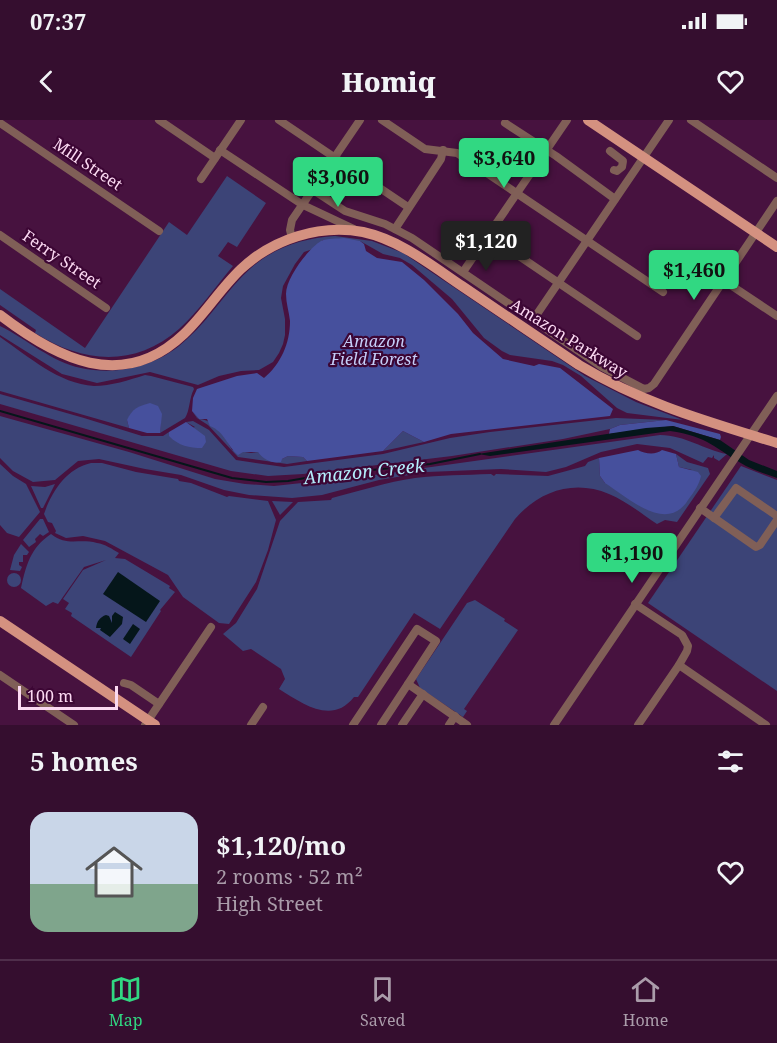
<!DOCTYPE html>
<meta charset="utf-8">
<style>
body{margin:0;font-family:"Noto Serif",serif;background:#3d1737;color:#f1f3f6;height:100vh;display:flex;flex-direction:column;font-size:22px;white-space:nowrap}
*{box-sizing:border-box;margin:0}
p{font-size:20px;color:#aa9caa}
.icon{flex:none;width:33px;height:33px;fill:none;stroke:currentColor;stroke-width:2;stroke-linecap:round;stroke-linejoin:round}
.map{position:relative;height:605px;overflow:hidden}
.sheet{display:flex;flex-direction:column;background:#350e2f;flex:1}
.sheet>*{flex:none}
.scale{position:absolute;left:18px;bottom:15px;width:100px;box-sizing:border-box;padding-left:6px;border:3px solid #fbd9f2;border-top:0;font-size:16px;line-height:21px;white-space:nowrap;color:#fbd9f2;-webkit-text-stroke:4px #3c0634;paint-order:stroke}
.price{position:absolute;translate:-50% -51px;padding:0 14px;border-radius:6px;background:#31d882;color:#111;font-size:20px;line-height:39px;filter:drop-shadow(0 2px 3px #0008)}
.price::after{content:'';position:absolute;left:50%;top:36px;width:18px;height:14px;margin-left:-9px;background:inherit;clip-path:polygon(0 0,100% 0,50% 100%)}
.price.selected{background:#222;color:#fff}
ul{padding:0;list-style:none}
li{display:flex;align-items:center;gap:18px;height:150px;padding:0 30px}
li span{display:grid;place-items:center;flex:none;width:168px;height:120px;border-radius:18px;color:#555}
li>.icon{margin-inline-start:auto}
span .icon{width:72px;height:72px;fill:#fffc;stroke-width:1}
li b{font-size:26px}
h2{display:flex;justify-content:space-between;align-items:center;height:72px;padding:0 30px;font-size:26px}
.status{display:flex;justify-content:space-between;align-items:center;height:42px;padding:0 30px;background:#350e2f;direction:ltr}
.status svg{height:16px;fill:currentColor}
header{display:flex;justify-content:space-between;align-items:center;height:78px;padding:0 30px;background:#350e2f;font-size:27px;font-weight:800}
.tab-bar{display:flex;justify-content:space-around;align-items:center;height:84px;border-top:2px solid #4f2e4b;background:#350e2f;font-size:16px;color:#aa9caa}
.tab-bar a{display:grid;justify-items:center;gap:3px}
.tab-bar .selected{color:#31d882}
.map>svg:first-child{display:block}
.green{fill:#3c4477}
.forest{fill:#46509d}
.water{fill:#05161a}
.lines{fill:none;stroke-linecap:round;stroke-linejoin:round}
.stream{stroke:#05161a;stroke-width:2}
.minor{stroke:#805f57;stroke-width:8}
.major{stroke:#d49180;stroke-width:10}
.labels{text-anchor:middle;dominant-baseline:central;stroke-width:4.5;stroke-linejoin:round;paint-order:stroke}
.street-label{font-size:16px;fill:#fbd9f2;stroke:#3c0634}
.park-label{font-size:16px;font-style:italic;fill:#c4cef9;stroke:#3c0634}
.water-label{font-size:18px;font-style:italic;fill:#b3edfb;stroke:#3c0634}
</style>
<div class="status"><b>07:37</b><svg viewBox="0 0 49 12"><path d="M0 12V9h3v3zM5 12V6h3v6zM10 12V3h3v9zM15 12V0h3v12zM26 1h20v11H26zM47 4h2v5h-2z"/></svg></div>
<header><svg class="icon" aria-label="back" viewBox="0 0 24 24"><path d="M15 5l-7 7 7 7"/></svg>Homiq<svg class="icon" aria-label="heart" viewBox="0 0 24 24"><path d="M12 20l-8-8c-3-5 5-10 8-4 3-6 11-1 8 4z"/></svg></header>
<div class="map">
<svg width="777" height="605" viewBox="0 0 777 605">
<rect width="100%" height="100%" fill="#47123f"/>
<g class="green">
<path d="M227 56 266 83 237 127 228 122 218 136 233 146C215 167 199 191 179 209 135 248 82 243 35 213L36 210 0 185V169L85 228 169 102 187 115Z"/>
<path d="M335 116 372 121 403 133 585 256 636 282 683 300 627 293 617 288 581 256 563 245 552 241 510 235 502 231 484 218 452 179 412 145 400 138 383 134 360 121 323 120 313 129 304 132 295 144 283 166 281 178 285 199V215L283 224 279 233 273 242 259 250 241 251 219 256 198 265 150 252 97 263 62 254 0 215V206C27 219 51 242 81 248 118 256 159 246 187 219 211 198 227 169 251 148 275 127 304 118 335 116Z"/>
<path d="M0 217C28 236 59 264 94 266 111 266 129 260 145 255L151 256 193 267 194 269C189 278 190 291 185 298L160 313 161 294 127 300 129 308 0 271Z"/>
<path d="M0 274 84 298 142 316H163L169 312V316L195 307 186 302 193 301 209 310 236 340 284 347 383 334 450 318 490 312 616 298 666 300 620 305 610 309 563 319 452 336 303 354 268 356 231 351 0 284Z"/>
<path d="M192 291 199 299C215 300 225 316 232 330L251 333 258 332 282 339 288 336 303 337 307 341 287 344 238 337 208 305 197 298Z"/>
<path d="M0 296 129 332 215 359 245 364 274 366 367 356 660 315C685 315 704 330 727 334L719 341 714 338V335L712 338 708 337 703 343 670 328 637 324 601 332 566 347 546 352 501 349 427 352 379 360 322 375 292 378 249 375 224 370 181 355 145 349 99 339 78 341 55 360 33 362 13 351 0 338Z"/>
<path d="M403 311 424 322 383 331Z"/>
<path d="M676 334 687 342 708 348 710 354 677 402 665 400 657 404C642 394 626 381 609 374 574 359 539 371 515 399L440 509 414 493 358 577H354C332 605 303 584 279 569L285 559 281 549 251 529 243 531 223 514 236 503 257 469 280 401 298 382 331 380 332 378C359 371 387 362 415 358 440 355 465 355 491 354L494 356 496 354 548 356 585 346 588 342 599 338 600 356 605 363 692 350 679 347Z"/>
<path d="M91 343H102L136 352 178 359 179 361 191 363 227 377 229 376 268 381 276 400 268 430 256 462 229 504 219 503 183 477 168 455 105 421 83 416 66 418 55 413 56 411 52 403 48 402 44 394C52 371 66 349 91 343Z"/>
<path d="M0 344 13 356 26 364 40 392 19 417 7 413 0 405Z"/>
<path d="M741 346 777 360V571L648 483Z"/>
<path d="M55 364 43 388H41L31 366 45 367Z"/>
<path d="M272 381 293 382 280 395Z"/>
<path d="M43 399 49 412 43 416 40 414 35 419 36 422 29 427 23 420 40 399Z"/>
<path d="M51 414C68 427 78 418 97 423 105 424 112 429 119 433L115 438 125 439 170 466 169 468 175 472 160 490 161 491 131 537 71 496 72 493 65 489 69 483 63 479 83 450 106 440 84 447 58 484 53 482 46 486 21 468C26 446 30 428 51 414Z"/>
<path d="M21 424 29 432 27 435H23V442H19V445L22 447 20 451 10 450 14 435Z"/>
<circle cx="14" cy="460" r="7"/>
<path d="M475 480 505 499 504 501 518 510 464 589 467 591 463 597 420 568 416 559 467 483Z"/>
</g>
<g class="forest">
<path d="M344 118 360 121 364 124 366 131 377 138 402 142 424 160 458 194 473 213 503 239 534 246 539 244 560 248 613 289 610 296 451 314 424 322 403 311 383 331 307 341 303 337 288 336 282 339 281 342C272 344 263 339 258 332H243L238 335C227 326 225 312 210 306L207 299H199L192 291 193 278 197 269 237 256 257 253 264 258C281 244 290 223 290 201 289 192 286 183 286 174 286 158 308 129 321 121 327 118 337 119 344 118Z"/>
<path d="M150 283 158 286 162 294 160 313H147L129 308 127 300C132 289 138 286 150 283Z"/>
<path d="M666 300 720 314 721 317 720 320 673 306 609 314 610 309 620 305Z"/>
<path d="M186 302 205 316 206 322 202 328C189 328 179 326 169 316V312Z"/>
<path d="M638 330C645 334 656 335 662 330L676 334 679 347 698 352 701 356C699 365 694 372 688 380 667 414 628 378 605 363L600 356 599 338Z"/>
</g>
<g class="water">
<path d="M673 306 720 320 749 340 777 351V358C766 354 756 351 746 346 715 329 708 316 670 311L490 336 478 334 646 308Z"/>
<path d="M118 452 160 481 146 502 103 474Z"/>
<path d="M115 492 123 497 122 504 110 517 100 510 101 508H96C97 501 100 497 106 495L109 496 112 503V496Z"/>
<path d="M133 504 140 509 130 524 123 519Z"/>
</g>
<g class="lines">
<path class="stream" d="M0 291 232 358 266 362 288 361 323 355 430 344 480 334"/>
<g class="minor">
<path d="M159 0 215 38"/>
<path d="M279 0 408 87"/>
<path d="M382 0 425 29 457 33 663 172"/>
<path d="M691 0 777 58"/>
<path d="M0 3 159 111"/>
<path d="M505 3 556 36 615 79"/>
<path d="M220 30 303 85 354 109"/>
<path d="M610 31 623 41 622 47 617 51 614 50"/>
<path d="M201 59 241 0"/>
<path d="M313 70 345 91 385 104 412 118 602 247 644 269 649 268 654 264 777 81"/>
<path d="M395 109 441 39 443 30"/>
<path d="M0 115 106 188"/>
<path d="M488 115 637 216"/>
<path d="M292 118 290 110 292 100 360 0"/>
<path d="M463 152 567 0"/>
<path d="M723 160 777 196"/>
<path d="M533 200 669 0"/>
<path d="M700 388 756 427 760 425 777 400"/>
<path d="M714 398 736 368 777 396"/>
<path d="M635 484 682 515 688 526 687 531 679 545 638 605"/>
<path d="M679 545 766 605"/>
<path d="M0 555 74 605"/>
<path d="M124 563 131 565 159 584"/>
<path d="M145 605 211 507"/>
<path d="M251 605 263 587"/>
<path d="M353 605 417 509 436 521 408 564 467 605"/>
<path d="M381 605 408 564"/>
<path d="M402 605 423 574"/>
<path d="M449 605 455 596"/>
<path d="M554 605 777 276"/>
</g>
<g class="major">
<path d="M588 0 777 127"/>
<path d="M0 195C56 238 122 273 184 214 205 194 220 169 241 149 273 119 319 104 363 112 400 120 431 145 462 166 501 192 540 219 579 245 644 284 706 301 777 323"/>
<path d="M0 501 155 605"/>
</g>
</g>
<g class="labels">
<g class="street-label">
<text transform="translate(88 44) rotate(34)">Mill Street</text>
<text transform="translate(62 139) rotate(34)">Ferry Street</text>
<text transform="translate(569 218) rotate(32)">Amazon Parkway</text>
</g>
<g class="park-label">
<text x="374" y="221">Amazon<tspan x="374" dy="18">Field Forest</tspan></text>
</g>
<g class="water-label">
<text transform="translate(364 351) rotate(-6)">Amazon Creek</text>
</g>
</g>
</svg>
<div class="scale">100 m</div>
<b class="price" style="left:504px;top:69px">$3,640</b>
<b class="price" style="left:338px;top:88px">$3,060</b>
<b class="price selected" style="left:486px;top:152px">$1,120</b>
<b class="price" style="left:694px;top:181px">$1,460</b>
<b class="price" style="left:632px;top:464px">$1,190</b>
</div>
<section class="sheet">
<h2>5 homes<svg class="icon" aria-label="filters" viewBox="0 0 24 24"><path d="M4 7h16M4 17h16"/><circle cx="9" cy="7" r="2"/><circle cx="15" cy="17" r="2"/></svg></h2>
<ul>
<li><span style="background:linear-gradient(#c9d6e8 60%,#7fa58c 0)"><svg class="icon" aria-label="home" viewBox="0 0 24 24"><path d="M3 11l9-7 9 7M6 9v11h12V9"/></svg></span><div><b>$1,120/mo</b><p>2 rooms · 52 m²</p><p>High Street</p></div><svg class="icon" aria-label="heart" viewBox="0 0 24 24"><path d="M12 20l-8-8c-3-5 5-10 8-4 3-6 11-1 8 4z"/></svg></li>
</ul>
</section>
<nav class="tab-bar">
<a class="selected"><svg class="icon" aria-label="map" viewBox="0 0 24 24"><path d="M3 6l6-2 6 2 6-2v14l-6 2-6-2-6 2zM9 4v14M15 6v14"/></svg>Map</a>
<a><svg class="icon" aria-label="saved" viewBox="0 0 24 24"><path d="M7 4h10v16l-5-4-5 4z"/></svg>Saved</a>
<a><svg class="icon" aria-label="home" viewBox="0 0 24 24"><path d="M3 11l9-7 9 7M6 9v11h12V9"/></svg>Home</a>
</nav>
